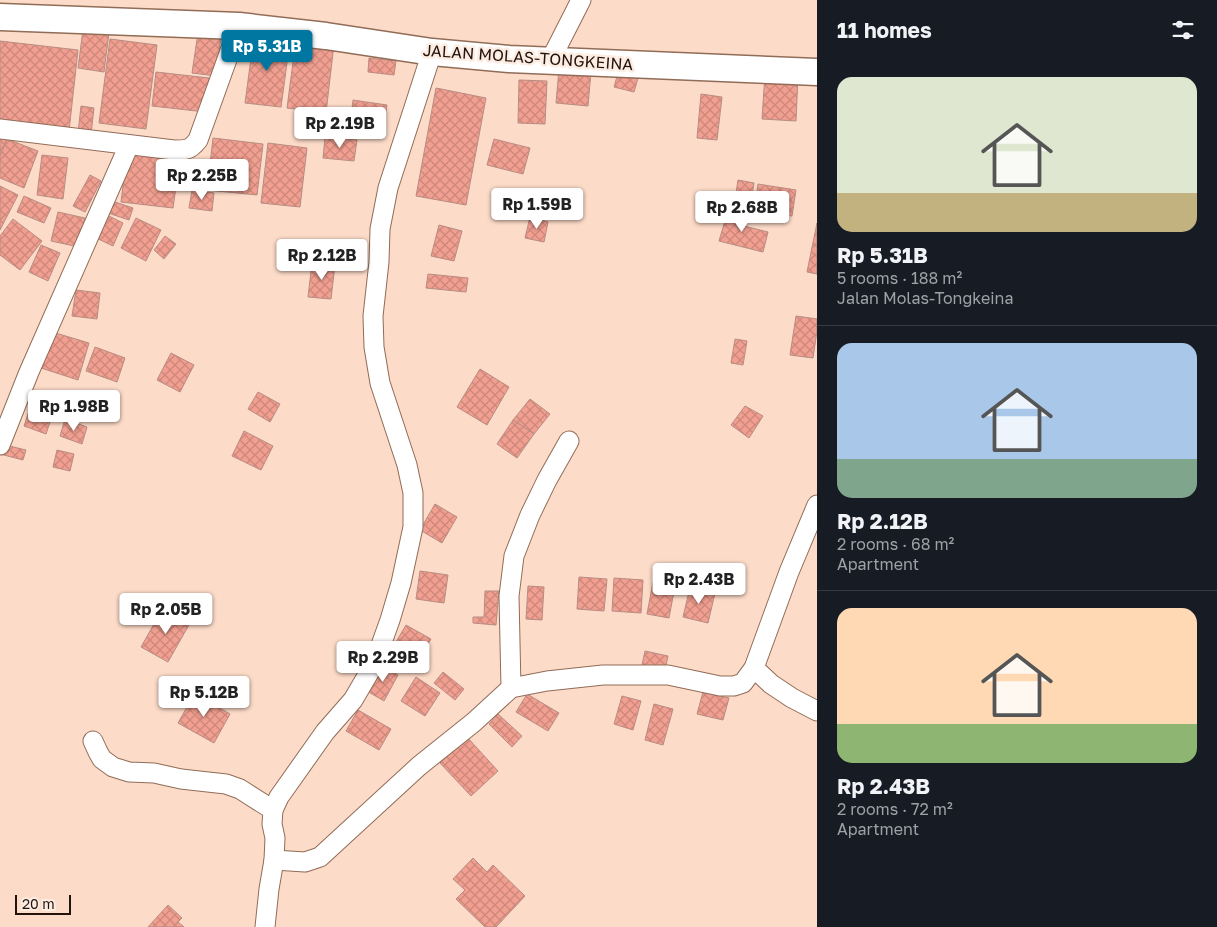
<!DOCTYPE html>
<meta charset="utf-8">
<style>
body{margin:0;font-family:"Golos Text",sans-serif;background:#20242c;color:#f1f3f6;height:100vh;display:flex;flex-direction:column;font-size:19px;white-space:nowrap}
*{box-sizing:border-box;margin:0}
p{font-size:16px;color:#9ea1a6}
.icon{flex:none;width:28px;height:28px;fill:none;stroke:currentColor;stroke-width:2;stroke-linecap:round;stroke-linejoin:round}
.map{position:relative;flex:1;overflow:hidden}
.sheet{display:flex;flex-direction:column;background:#171b24;width:400px}
.sheet>*{flex:none}
.scale{position:absolute;left:15px;bottom:12px;width:56px;box-sizing:border-box;padding-left:5px;border:2px solid #22140c;border-top:0;font-size:14px;line-height:18px;white-space:nowrap;color:#22140c;-webkit-text-stroke:4px #fdece2;paint-order:stroke}
.price{position:absolute;translate:-50% -42px;padding:0 11px;border-radius:5px;background:#fff;color:#222;font-size:16px;line-height:32px;filter:drop-shadow(0 1px 2px #0008)}
.price::after{content:'';position:absolute;left:50%;top:30px;width:15px;height:11px;margin-left:-8px;background:inherit;clip-path:polygon(0 0,100% 0,50% 100%)}
.price.active{background:#0077a0;color:#fff}
ul{padding:0;list-style:none}
li{display:grid;align-content:center;gap:10px;height:265px;padding:0 20px}
li+li{border-top:1px solid #363941}
li span{display:grid;place-items:center;height:155px;border-radius:15px;color:#555}
li>.icon{margin-inline-start:auto}
span .icon{width:90px;height:90px;fill:#fffc;stroke-width:1}
li b{font-size:21px}
h2{display:flex;justify-content:space-between;align-items:center;height:60px;padding:0 20px;font-size:21px}
main{display:flex;flex:1;min-height:0}
.map>svg:first-child{display:block}
.building{fill:url(#building-cross-hatch);stroke:#b88c83}
.lines{fill:none;stroke-linecap:round;stroke-linejoin:round}
.street-casing{stroke:#916c57;stroke-width:21}
.secondary-casing{stroke:#916c57;stroke-width:29}
.street{stroke:#fff;stroke-width:19}
.secondary{stroke:#fff;stroke-width:26}
.labels{text-anchor:middle;dominant-baseline:central;stroke-width:5;stroke-linejoin:round;paint-order:stroke}
.street-label{font-size:16px;fill:#22140c;stroke:#fdece2}
</style>
<main>
<div class="map">
<svg width="817" height="927" viewBox="0 0 817 927">
<defs>
<pattern id="building-cross-hatch" width="8" height="8" patternUnits="userSpaceOnUse" patternTransform="scale(1.25)"><rect width="8" height="8" fill="#f19f90"/><path d="M0 0l8 8M0 8l8-8" fill="none" stroke="#ce887b"/></pattern>
</defs>
<rect width="100%" height="100%" fill="#fcdbc8"/>
<g class="building">
<path d="M84 22 110 25 104 72 78 68Z"/>
<path d="M199 26 222 29 216 76 192 73Z"/>
<path d="M254 36 290 41 281 107 245 103Z"/>
<path d="M110 39 157 45 146 129 99 123Z"/>
<path d="M296 39 334 44 326 113 287 108Z"/>
<path d="M0 41 78 50 69 131 0 124Z"/>
<path d="M369 58 396 61 394 75 368 72Z"/>
<path d="M559 69 591 72 588 106 556 103Z"/>
<path d="M156 72 209 78 205 112 152 106Z"/>
<path d="M618 73 638 78 634 92 614 87Z"/>
<path d="M765 74 798 76 796 121 762 119Z"/>
<path d="M519 80 547 81 545 124 518 123Z"/>
<path d="M436 88 486 98 466 205 416 196Z"/>
<path d="M701 94 722 97 717 140 697 138Z"/>
<path d="M353 100 387 105 383 130 350 125Z"/>
<path d="M81 106 94 108 91 134 78 133Z"/>
<path d="M0 137 7 139 0 156Z"/>
<path d="M325 137 357 140 354 161 323 158Z"/>
<path d="M213 138 263 144 257 195 207 190Z"/>
<path d="M7 139 38 151 24 188 0 178V156Z"/>
<path d="M494 139 530 148 523 174 487 165Z"/>
<path d="M268 143 307 148 300 207 261 203Z"/>
<path d="M127 153 180 159 173 208 121 202Z"/>
<path d="M42 155 68 158 63 199 37 195Z"/>
<path d="M90 175 101 181 85 212 73 206Z"/>
<path d="M738 180 754 183 750 209 734 206Z"/>
<path d="M758 184 796 190 792 216 754 211Z"/>
<path d="M0 186 18 195 0 230Z"/>
<path d="M192 190 214 193 212 211 189 208Z"/>
<path d="M24 196 51 208 44 223 17 212Z"/>
<path d="M106 199 133 208 129 220 102 211Z"/>
<path d="M729 207 744 212 740 225 768 232 763 252 719 241Z"/>
<path d="M58 212 85 218 79 247 51 241Z"/>
<path d="M101 212 123 223 113 246 90 235Z"/>
<path d="M530 217 548 222 544 242 525 238Z"/>
<path d="M136 218 161 230 146 261 121 248Z"/>
<path d="M13 219 42 241 20 270 0 255V236Z"/>
<path d="M817 223V274L807 272Z"/>
<path d="M439 225 462 231 454 261 431 256Z"/>
<path d="M165 236 176 244 164 259 154 250Z"/>
<path d="M41 245 60 253 48 281 29 272Z"/>
<path d="M312 263 335 265 331 299 308 297Z"/>
<path d="M428 274 468 278 466 292 426 288Z"/>
<path d="M76 290 100 293 97 319 72 316Z"/>
<path d="M796 316 817 319V331L813 358 790 355Z"/>
<path d="M49 331 89 343 78 380 38 367Z"/>
<path d="M735 339 747 341 743 365 731 363Z"/>
<path d="M95 347 125 358 117 382 86 371Z"/>
<path d="M171 353 194 365 180 392 157 380Z"/>
<path d="M480 369 509 387 487 425 457 407Z"/>
<path d="M258 392 280 404 270 422 248 409Z"/>
<path d="M530 399 550 414 534 434 513 420Z"/>
<path d="M745 406 763 416 749 438 731 425Z"/>
<path d="M30 408 52 416 46 434 24 426Z"/>
<path d="M65 419 87 427 82 444 60 436Z"/>
<path d="M513 420 534 434 517 458 497 444Z"/>
<path d="M244 431 273 446 261 470 232 456Z"/>
<path d="M1 444 26 450 23 460 0 454Z"/>
<path d="M57 450 74 454 70 471 53 467Z"/>
<path d="M435 504 457 517 442 543 420 530Z"/>
<path d="M420 571 448 575 444 603 416 599Z"/>
<path d="M579 577 607 579 604 611 577 609Z"/>
<path d="M614 578 643 580 641 613 612 611Z"/>
<path d="M653 582 675 586 669 618 647 614Z"/>
<path d="M528 586 544 587 542 620 526 619Z"/>
<path d="M690 587 715 593 708 623 683 617Z"/>
<path d="M485 591H499L496 625 473 623V617H484Z"/>
<path d="M163 608 190 623 168 662 141 647Z"/>
<path d="M406 625 431 639 418 662 393 647Z"/>
<path d="M645 651 668 656 665 670 642 665Z"/>
<path d="M381 665 398 675 384 701 367 691Z"/>
<path d="M443 672 464 689 455 700 434 683Z"/>
<path d="M416 677 440 693 425 716 401 701Z"/>
<path d="M703 692 729 698 723 720 697 714Z"/>
<path d="M195 693 230 714 214 743 178 723Z"/>
<path d="M527 694 559 713 548 731 516 712Z"/>
<path d="M622 696 641 701 633 730 614 724Z"/>
<path d="M654 704 673 709 663 745 645 740Z"/>
<path d="M358 710 391 729 379 750 346 731Z"/>
<path d="M498 714 522 736 512 747 489 724Z"/>
<path d="M467 737 498 771 471 796 440 763Z"/>
<path d="M473 858 487 872 493 865 525 896 496 927H485L456 899 465 890 453 879Z"/>
<path d="M168 905 182 918 178 922 184 927H148Z"/>
</g>
<g class="lines">
<g class="street-casing">
<g id="street">
<path d="M550 61 581 0"/>
<path d="M0 129 174 150C187 150 190 150 198 140L239 26"/>
<path d="M0 445 29 372 129 145"/>
<path d="M754 668 771 684 792 698 817 711"/>
<path d="M511 688 509 596 514 556 530 515 547 480 569 441"/>
<path d="M93 741 98 752 102 759 113 767 129 772 154 773 181 779 226 784 240 789 273 810"/>
<path d="M274 860 305 862 320 857 419 766 474 722 511 688 547 681 603 675H668L720 686H734L743 683 754 668 789 572 817 505"/>
<path d="M265 927 269 889 274 860 275 838 272 824 273 810 279 797 325 732 353 700 370 671 381 645 390 620 401 583 413 527V493L407 465 380 383 374 347 373 316 379 262 380 229 388 188 432 52"/>
</g>
</g>
<g class="secondary-casing">
<path id="secondary" d="M0 17 239 26 326 36 432 52 509 59 817 72"/>
</g>
<use href="#street" class="street"/>
<use href="#secondary" class="secondary"/>
</g>
<g class="labels">
<g class="street-label">
<text transform="translate(528 57) rotate(4)">JALAN MOLAS-TONGKEINA</text>
</g>
</g>
</svg>
<div class="scale">20 m</div>
<b class="price active" style="left:267px;top:72px">Rp 5.31B</b>
<b class="price" style="left:340px;top:149px">Rp 2.19B</b>
<b class="price" style="left:202px;top:201px">Rp 2.25B</b>
<b class="price" style="left:537px;top:230px">Rp 1.59B</b>
<b class="price" style="left:742px;top:233px">Rp 2.68B</b>
<b class="price" style="left:322px;top:281px">Rp 2.12B</b>
<b class="price" style="left:74px;top:432px">Rp 1.98B</b>
<b class="price" style="left:699px;top:605px">Rp 2.43B</b>
<b class="price" style="left:166px;top:635px">Rp 2.05B</b>
<b class="price" style="left:383px;top:683px">Rp 2.29B</b>
<b class="price" style="left:204px;top:718px">Rp 5.12B</b>
</div>
<section class="sheet">
<h2>11 homes<svg class="icon" aria-label="filters" viewBox="0 0 24 24"><path d="M4 7h16M4 17h16"/><circle cx="9" cy="7" r="2"/><circle cx="15" cy="17" r="2"/></svg></h2>
<ul>
<li><span style="background:linear-gradient(#dfe7d0 75%,#c2b280 0)"><svg class="icon" aria-label="home" viewBox="0 0 24 24"><path d="M3 11l9-7 9 7M6 9v11h12V9"/></svg></span><div><b>Rp 5.31B</b><p>5 rooms · 188 m²</p><p>Jalan Molas-Tongkeina</p></div></li>
<li><span style="background:linear-gradient(#a9c7e8 75%,#7fa58c 0)"><svg class="icon" aria-label="home" viewBox="0 0 24 24"><path d="M3 11l9-7 9 7M6 9v11h12V9"/></svg></span><div><b>Rp 2.12B</b><p>2 rooms · 68 m²</p><p>Apartment</p></div></li>
<li><span style="background:linear-gradient(#ffd9b3 75%,#8fb573 0)"><svg class="icon" aria-label="home" viewBox="0 0 24 24"><path d="M3 11l9-7 9 7M6 9v11h12V9"/></svg></span><div><b>Rp 2.43B</b><p>2 rooms · 72 m²</p><p>Apartment</p></div></li>
</ul>
</section>
</main>
